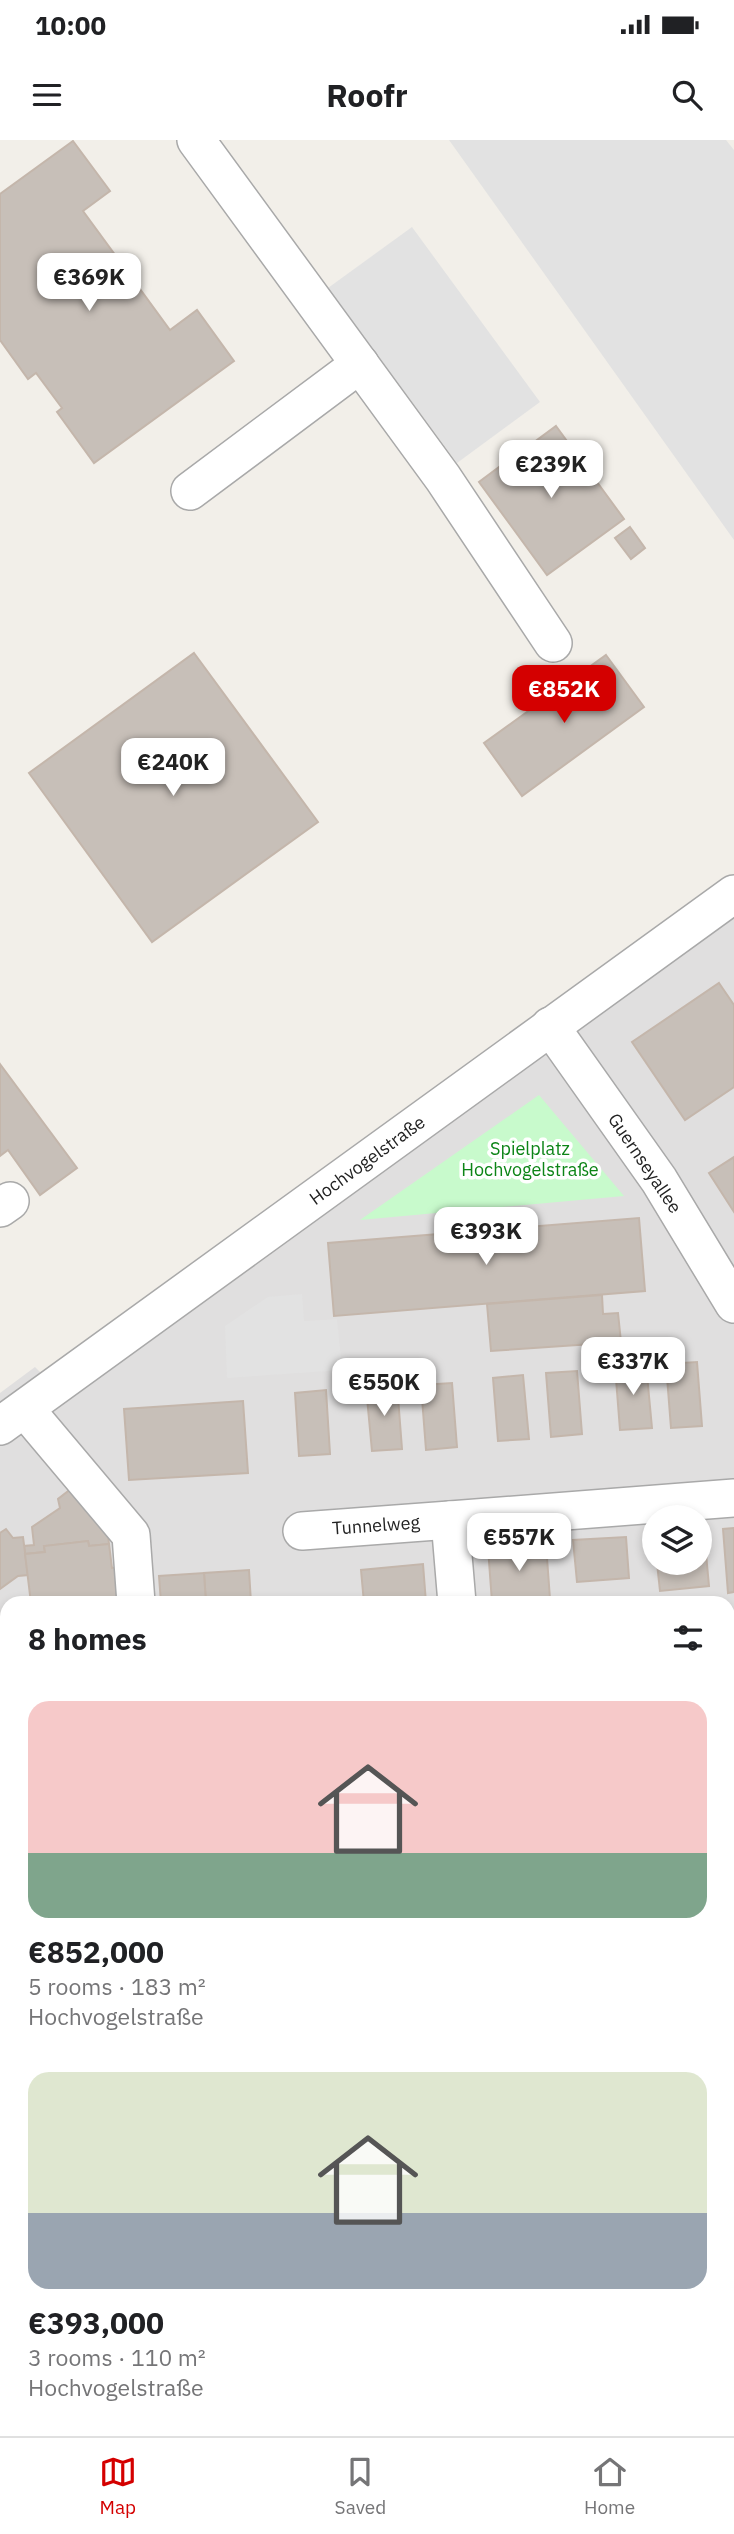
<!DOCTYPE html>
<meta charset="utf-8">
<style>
body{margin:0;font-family:"IBM Plex Sans",sans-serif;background:#f2f2f2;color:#202124;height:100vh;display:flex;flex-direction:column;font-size:26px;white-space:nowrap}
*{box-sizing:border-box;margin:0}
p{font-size:23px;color:#757577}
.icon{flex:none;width:38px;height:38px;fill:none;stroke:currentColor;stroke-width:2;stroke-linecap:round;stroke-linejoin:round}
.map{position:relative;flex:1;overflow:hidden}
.details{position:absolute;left:0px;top:1456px;width:735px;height:840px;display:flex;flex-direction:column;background:#fff;border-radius:21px 21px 0 0;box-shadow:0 4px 10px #0003}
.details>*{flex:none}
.tools{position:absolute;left:642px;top:1365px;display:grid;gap:14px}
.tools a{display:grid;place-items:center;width:70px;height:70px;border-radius:50%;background:#fff;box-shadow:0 4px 10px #0003;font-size:35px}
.price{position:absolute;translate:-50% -60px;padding:0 16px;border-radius:14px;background:#fff;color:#222;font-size:23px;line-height:46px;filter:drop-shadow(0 2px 4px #0008)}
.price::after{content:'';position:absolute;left:50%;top:42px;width:21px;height:16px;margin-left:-10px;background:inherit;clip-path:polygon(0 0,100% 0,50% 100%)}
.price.current{background:#d40000;color:#fff}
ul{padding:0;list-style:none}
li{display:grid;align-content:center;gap:14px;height:371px;padding:0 28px}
li span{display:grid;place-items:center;height:217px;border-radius:21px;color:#555}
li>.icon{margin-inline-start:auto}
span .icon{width:126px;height:126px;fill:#fffc;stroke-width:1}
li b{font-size:30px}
h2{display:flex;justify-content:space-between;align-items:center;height:84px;padding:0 28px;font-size:30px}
.status{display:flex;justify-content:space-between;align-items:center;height:49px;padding:0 35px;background:#fff;direction:ltr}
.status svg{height:19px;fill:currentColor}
header{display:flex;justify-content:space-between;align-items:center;height:91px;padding:0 28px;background:#fff;font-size:32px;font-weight:700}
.tabs{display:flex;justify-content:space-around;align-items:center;height:98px;border-top:2px solid #e0e0e0;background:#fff;font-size:19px;color:#757577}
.tabs a{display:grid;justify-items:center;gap:4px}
.tabs .current{color:#d40000}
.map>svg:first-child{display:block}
.residential{fill:#e0dfdf;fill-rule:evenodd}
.grass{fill:#cdebb0}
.park{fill:#c8facc}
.parking{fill:#e2e2e2}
.building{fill:#c7bfb8;stroke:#c4b6ab;stroke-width:2}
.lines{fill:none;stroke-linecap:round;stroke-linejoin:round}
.minor-casing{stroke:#a9a9a9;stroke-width:40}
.minor{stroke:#fff;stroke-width:37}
.labels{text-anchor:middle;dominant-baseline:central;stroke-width:7;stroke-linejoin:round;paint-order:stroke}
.park-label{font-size:18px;fill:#0c8416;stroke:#fff}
.street-label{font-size:18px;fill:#222;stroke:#fff}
</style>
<div class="status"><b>10:00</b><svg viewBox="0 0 49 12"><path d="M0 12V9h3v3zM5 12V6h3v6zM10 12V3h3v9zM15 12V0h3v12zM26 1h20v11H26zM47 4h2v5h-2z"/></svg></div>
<header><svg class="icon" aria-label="menu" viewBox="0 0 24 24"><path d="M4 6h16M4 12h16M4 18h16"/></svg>Roofr<svg class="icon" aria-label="search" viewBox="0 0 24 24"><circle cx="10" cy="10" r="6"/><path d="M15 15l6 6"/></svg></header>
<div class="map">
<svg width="734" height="2296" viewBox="0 0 734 2296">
<rect width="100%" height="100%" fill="#f2efe9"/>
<path class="residential" d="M734 754V1911L728 1919V1463H7V2289H664L673 2296H0V1253L35 1227 55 1247ZM654 1377H700V1423H654Z"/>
<path class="grass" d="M451 2289H664L673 2296H446Z"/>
<g class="park">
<path d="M539 955 624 1056 360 1080Z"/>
<path d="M734 1911V2296H673L664 2289H728V1919Z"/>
</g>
<g class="parking">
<path d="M449 0H726L734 10V400Z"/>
<path d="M412 87 540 262 457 323 328 148Z"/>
<path d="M302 1154 304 1181 337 1179 342 1230 227 1238 225 1186 268 1157Z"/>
</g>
<g class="building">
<path d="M73 1 110 51 83 71 170 190 197 170 234 221 94 323 57 272 62 268 36 233 28 239 0 200V54Z"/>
<path d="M556 286 624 379 547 435 479 342 507 321 502 314 517 304 522 311Z"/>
<path d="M630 387 645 408 631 419 615 398Z"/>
<path d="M194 513 318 682 152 802 29 633Z"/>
<path d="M606 515 644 567 522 656 484 603Z"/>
<path d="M719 843 734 865V947L685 980 632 902Z"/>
<path d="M0 924 77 1028 40 1055 8 1010 0 1016Z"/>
<path d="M734 1017V1072L709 1033Z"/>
<path d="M639 1078 645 1151 334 1176 328 1103Z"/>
<path d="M602 1155 603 1174 618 1173 621 1202 491 1211 487 1164Z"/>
<path d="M697 1222 702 1286 671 1288 666 1224Z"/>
<path d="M646 1224 652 1288 620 1290 615 1226Z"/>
<path d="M577 1231 582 1294 551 1297 546 1233Z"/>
<path d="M523 1235 529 1299 498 1301 493 1238Z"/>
<path d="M452 1243 457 1307 426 1310 421 1245Z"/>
<path d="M397 1244 402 1309 372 1311 366 1247Z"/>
<path d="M326 1250 330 1314 299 1316 295 1253Z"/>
<path d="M243 1261 248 1333 129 1340 124 1269Z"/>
<path d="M76 1345 107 1388 109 1404 89 1406 88 1401 44 1406 45 1412 25 1414 24 1406 34 1405 32 1387 60 1368 58 1359Z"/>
<path d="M734 1388V1452L728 1453 723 1389Z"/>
<path d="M6 1389 13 1398 23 1397 28 1435 18 1436 0 1449V1393Z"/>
<path d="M700 1392H704L709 1446 660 1451 657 1423H700Z"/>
<path d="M626 1397 629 1438 577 1442 573 1400Z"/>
<path d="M88 1401 89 1406 109 1404 112 1428 123 1427 127 1463H91L90 1459 74 1461V1463H31L25 1414 45 1412 44 1406Z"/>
<path d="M546 1404 550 1459 492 1462 488 1408Z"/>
<path d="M423 1424 426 1463H364L361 1430Z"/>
<path d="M249 1430 251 1463H206L204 1433Z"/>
<path d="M204 1433 206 1463H161L159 1436Z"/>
<path d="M728 1516H733L734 1523V1546H728Z"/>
<rect x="728" y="1709" width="6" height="36"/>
<path d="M7 1773V1870L0 1861V1778Z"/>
<path d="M730 1815 734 1818V1866L728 1867V1818Z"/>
<path d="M0 1861 7 1870V1915L0 1906Z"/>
<path d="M0 2129 7 2139V2169L0 2175Z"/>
</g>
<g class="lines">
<g class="minor-casing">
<g id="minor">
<path d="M196 0 443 338 553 503"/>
<path d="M190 351 360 224"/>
<path d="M550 886 659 1040 734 1164"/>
<path d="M0 1068 10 1061"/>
<path d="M25 1269 131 1395 136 1463"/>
<path d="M0 1286 734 754"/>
<path d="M302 1391 450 1380"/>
<path d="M457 1463 450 1380 734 1358"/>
<path d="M728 1668 734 1667"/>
<path d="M0 1758 7 1753"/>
<path d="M0 1978 7 1988"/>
<path d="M78 2292 90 2296"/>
</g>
</g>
<use href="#minor" class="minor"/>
</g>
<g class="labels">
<g class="park-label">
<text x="530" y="1008">Spielplatz<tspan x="530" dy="21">Hochvogelstraße</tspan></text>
</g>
<g class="street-label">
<text transform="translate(367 1020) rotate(-36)">Hochvogelstraße</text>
<text transform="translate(645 1023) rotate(56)">Guernseyallee</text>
<text transform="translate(376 1385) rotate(-4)">Tunnelweg</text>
</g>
</g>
</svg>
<div class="tools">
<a><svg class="icon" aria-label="layers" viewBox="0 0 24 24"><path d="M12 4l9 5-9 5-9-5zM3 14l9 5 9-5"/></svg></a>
</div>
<b class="price" style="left:89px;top:173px">€369K</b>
<b class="price" style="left:551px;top:360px">€239K</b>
<b class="price current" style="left:564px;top:585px">€852K</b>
<b class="price" style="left:173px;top:658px">€240K</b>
<b class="price" style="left:486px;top:1127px">€393K</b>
<b class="price" style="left:633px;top:1257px">€337K</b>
<b class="price" style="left:384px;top:1278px">€550K</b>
<b class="price" style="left:519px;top:1433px">€557K</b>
<section class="details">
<h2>8 homes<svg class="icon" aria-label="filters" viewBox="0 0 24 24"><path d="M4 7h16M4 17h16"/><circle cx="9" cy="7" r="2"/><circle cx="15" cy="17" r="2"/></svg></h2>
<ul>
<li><span style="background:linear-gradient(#f6c9c9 70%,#7fa58c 0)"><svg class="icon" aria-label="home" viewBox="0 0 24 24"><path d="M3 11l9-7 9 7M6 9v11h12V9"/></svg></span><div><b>€852,000</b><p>5 rooms · 183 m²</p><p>Hochvogelstraße</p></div></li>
<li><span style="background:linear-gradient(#dfe7d0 65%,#9aa5b1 0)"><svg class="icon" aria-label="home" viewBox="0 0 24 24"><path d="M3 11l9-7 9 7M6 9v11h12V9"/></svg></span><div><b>€393,000</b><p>3 rooms · 110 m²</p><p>Hochvogelstraße</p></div></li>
</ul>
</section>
</div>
<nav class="tabs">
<a class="current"><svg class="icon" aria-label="map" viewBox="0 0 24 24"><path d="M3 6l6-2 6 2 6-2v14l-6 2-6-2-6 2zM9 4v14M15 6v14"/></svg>Map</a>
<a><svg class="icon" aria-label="saved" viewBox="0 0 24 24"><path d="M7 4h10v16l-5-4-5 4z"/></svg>Saved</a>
<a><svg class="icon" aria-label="home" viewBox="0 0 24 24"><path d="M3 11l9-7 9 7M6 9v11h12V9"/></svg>Home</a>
</nav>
